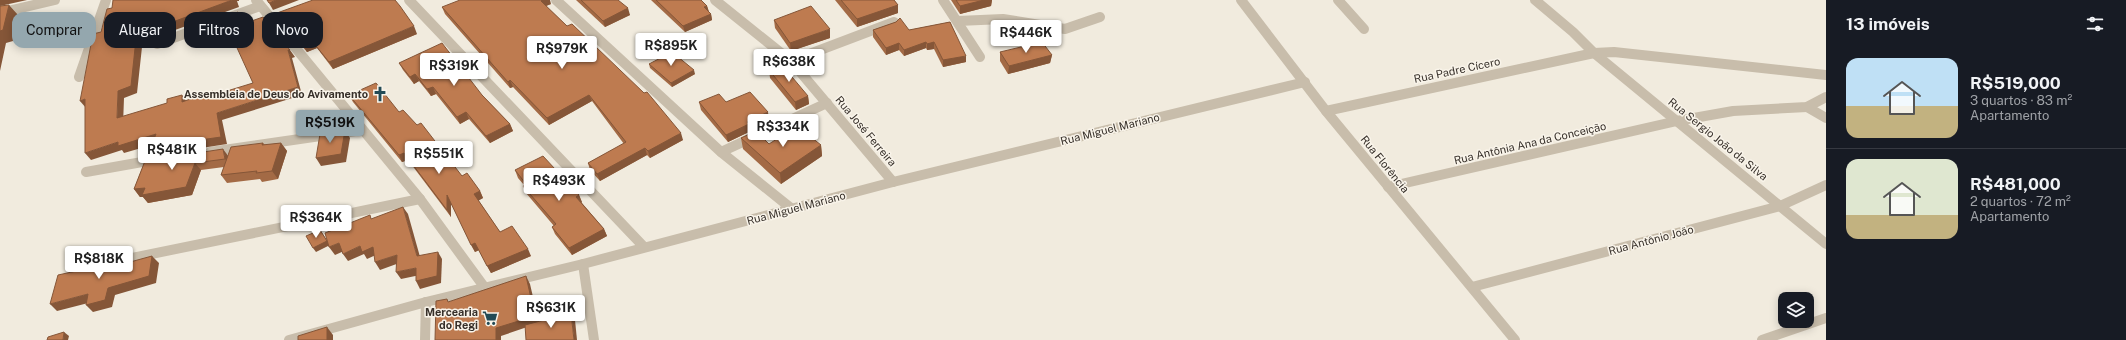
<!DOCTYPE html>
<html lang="pt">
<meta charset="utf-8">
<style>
body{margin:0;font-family:"Public Sans",sans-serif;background:#242831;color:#f1f3f6;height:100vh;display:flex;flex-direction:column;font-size:15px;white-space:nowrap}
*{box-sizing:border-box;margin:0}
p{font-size:13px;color:#9ea1a6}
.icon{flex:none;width:22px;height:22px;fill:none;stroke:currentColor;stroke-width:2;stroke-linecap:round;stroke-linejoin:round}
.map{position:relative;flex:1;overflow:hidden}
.drawer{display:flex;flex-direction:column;background:#171b24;width:300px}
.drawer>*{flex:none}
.guide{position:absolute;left:12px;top:12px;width:380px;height:36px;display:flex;gap:8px}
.buttons{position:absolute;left:1778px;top:292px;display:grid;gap:8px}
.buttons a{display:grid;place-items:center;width:36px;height:36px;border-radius:8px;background:#171b24;box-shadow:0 2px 10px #0003;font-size:20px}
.price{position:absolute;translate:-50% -34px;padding:0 9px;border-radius:4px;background:#fff;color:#222;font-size:13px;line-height:26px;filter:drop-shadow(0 1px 2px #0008)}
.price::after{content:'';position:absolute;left:50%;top:24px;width:12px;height:9px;margin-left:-6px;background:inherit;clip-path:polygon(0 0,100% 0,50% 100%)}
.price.selected{background:#94a7ae;color:#111}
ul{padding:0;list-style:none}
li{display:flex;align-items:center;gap:12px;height:100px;padding:0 20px}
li+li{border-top:1px solid #363941}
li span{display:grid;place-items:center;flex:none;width:112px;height:80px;border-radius:12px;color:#555}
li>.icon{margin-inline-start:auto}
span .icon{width:48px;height:48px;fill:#fffc;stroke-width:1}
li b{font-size:17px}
h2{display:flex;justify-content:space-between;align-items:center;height:48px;padding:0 20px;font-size:17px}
.chip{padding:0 14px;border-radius:12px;background:#171b24;box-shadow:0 2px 10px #0003;font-size:14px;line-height:36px}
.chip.selected{background:#94a7ae;color:#111}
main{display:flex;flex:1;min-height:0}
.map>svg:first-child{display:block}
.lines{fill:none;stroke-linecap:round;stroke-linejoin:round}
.minor{stroke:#c8bdab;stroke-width:10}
.wall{fill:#a36a45}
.shaded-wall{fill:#855638}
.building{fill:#be7b50;stroke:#855638}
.labels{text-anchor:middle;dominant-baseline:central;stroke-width:3;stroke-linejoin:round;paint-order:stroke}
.street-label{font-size:11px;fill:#37302a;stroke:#f9f4ea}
.poi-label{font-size:11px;font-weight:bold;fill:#37302a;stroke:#f9f4ea;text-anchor:end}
</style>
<main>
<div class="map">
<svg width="1826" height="340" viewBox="0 0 1826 340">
<rect width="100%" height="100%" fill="#f1ebde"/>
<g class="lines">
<g class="minor">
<path d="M256 0 420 199 485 288"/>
<path d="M409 0 644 247"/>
<path d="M556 0 721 152 792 209"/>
<path d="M715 0 791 61 893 182"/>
<path d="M943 0 980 57"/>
<path d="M1241 0 1326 111 1515 340"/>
<path d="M1338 0 1364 29"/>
<path d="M1535 0 1573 32 1594 53 1826 244"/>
<path d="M0 13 55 0"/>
<path d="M958 21 1003 19 1065 29 1100 17"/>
<path d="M157 44 260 6"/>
<path d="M791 61 894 22"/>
<path d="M79 77 106 0"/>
<path d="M1807 107 1826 118"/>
<path d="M1326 111 1594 53 1614 52 1826 75"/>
<path d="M210 152 362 130"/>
<path d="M721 152 827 103"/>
<path d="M86 172 159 159"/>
<path d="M1388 187 1677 121 1733 111 1807 107 1826 97"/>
<path d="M73 253 83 268 420 199"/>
<path d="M583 264 594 340"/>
<path d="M1472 287 1780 206 1826 185"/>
<path d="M289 340 426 302 583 264 893 182 1305 82"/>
<path d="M425 340 426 302"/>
<path d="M1762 340 1826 318"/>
</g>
</g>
<g class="wall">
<path d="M576 0H618L630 15 605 27Z"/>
<path d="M651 0H701L707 6 709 12 711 14 712 20 685 32Z"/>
<path d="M835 0H894L898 5V13L857 27Z"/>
<path d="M951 0H992L991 6 960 14Z"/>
<path d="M551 4 546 6 683 140 650 158 647 155 600 181 590 170 588 163 624 144 592 101 549 125 513 87 510 88 445 14 442 7Z"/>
<path d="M277 13 417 34 333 69 317 48 307 52 281 21Z"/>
<path d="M774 20 830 38 791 51 775 28Z"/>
<path d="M896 22 909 30 950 22 966 62 943 67 934 49 927 50 926 48 904 56 899 50 886 55 873 37V30Z"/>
<path d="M1000 52 1052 55 1050 63 1008 74 1000 61Z"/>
<path d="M399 63 482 95 510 124 513 131 490 143 469 119 460 124 436 94 431 96 419 81 414 84 403 70Z"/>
<path d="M649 64 695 74 672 87 650 68Z"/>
<path d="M769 70 808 96 809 104 796 110 770 78Z"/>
<path d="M349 95 399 112 462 176 480 191 483 198 478 200 500 232 531 256 491 273 479 250 475 252 451 203V217L408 160 402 162 353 102Z"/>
<path d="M699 102H726L769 119 750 128 751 131 728 142 701 110Z"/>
<path d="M741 138 769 144 821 145 822 156 781 184 743 149Z"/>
<path d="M263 143 265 145 281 143 287 151 278 179 262 182 260 179 227 183 221 175 224 167 201 170 192 195 148 203 143 197H140L134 189 145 161 228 156Z"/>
<path d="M515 170 579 195 582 203 604 229 607 236 572 255 555 234 552 227 554 226 526 193 523 186 524 185 518 178Z"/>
</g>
<g class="shaded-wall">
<path d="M0 0H27L0 6Z"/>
<path d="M232 0H239V1H237L239 7 175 30 148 37 147 45 142 47 137 93 124 98 123 125 117 118 118 91 136 39 142 30Z"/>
<path d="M276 0H299L273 10 269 3Z"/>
<path d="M542 0H550L551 4 543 7 541 1Z"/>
<path d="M984 0H992L991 6 960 14V6Z"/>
<path d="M9 5 18 15 13 41 6 43 0 71V31Z"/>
<path d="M898 5V13L857 27V19Z"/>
<path d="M707 6 709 12 704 7Z"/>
<path d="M628 8 630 15 605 27 603 21Z"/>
<path d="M238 12 243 19 248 32 243 24Z"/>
<path d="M711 14 712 20 685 32 683 26Z"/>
<path d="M414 26 417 34 333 69 329 62Z"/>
<path d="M830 29V38L791 51 790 43Z"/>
<path d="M312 41 317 48 307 52 303 45Z"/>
<path d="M926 42V48L904 56V50Z"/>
<path d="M934 42V49L927 50V44Z"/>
<path d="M899 43V50L886 55V48Z"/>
<path d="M288 50H290L295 57 292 58 302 95 222 120 227 144 157 155 151 147 217 113 298 87Z"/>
<path d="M1052 55 1050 63 1008 74 1009 66Z"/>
<path d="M966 56V62L943 67V60Z"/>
<path d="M694 70 695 74 672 87 671 83Z"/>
<path d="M415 74 419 81 414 84 410 77Z"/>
<path d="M510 80 513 87 510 88 508 82Z"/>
<path d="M433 87 436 94 431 96 427 89Z"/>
<path d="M182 95 187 102H182Z"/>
<path d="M589 95 592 101 549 125 547 118Z"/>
<path d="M808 96 809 104 796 110 795 102Z"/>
<path d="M85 99 86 108 80 101Z"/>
<path d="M466 112 469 119 460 124 457 117Z"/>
<path d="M768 112 769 119 750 128 751 131 728 142 726 135 747 122Z"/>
<path d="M510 124 513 131 490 143 486 136Z"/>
<path d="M345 130 350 138 346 162 321 166 316 158Z"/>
<path d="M681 133 683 140 650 158 648 151Z"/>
<path d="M156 134 162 142 124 153 122 150 91 160 85 153 118 142Z"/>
<path d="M281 143 287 151 278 179 272 171Z"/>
<path d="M821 145 822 156 781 184 780 173Z"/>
<path d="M645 148 647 155 600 181 597 174Z"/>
<path d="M223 149 229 157 231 166 225 159Z"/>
<path d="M404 153 408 160 402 162 399 155Z"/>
<path d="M195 163 201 170 192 195 148 203 143 197H140L134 189Z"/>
<path d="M480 191 483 198 478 201 474 194Z"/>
<path d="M447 195 451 202V217L447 210Z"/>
<path d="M579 195 582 202 579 204 576 197Z"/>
<path d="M403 207 408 214 422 264 417 256Z"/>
<path d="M604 229 607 236 572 255 569 248Z"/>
<path d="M320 230 330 245 316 252 313 248Z"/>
<path d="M339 243 344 251 335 255 329 247Z"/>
<path d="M475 243 479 250 475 252 471 245Z"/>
<path d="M360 246 373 247 378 254 367 259 364 254 348 261 343 254Z"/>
<path d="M528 249 531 256 491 273 487 266Z"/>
<path d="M438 252 442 259 441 283 420 289 416 281Z"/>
<path d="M397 255 402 262 380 270 375 262Z"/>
<path d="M152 256 159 263 156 283 115 295 112 307 93 312 86 305 108 288Z"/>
<path d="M113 263 120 270 112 267Z"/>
<path d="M416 268 420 275 401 279 396 272Z"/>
<path d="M526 276 530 284 539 323 501 336V340H496V328Z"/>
<path d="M88 294 96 301 57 311 50 304Z"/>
<path d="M571 313 575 320 577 340H574Z"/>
<path d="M327 327 333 335V340H327Z"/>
<path d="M64 332 69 336 68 340H63Z"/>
</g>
<g class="building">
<path d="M113 0H232L170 23 142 30V38L136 39 131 86 118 91 117 118 167 103V99L182 95V102L213 91 214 95 253 83 223 17 238 12 243 24 263 17 290 50H288L298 87 217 113 221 137 151 147 156 134 118 146V142L85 153V99L80 101 93 34 101 32 107 9 112 8Z"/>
<path d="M267 0H276L269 3Z"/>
<path d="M313 0H395L400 6 414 26 329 62 312 41 303 45 277 13Z"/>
<path d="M460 0H542L541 1 567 26 572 24 644 93 647 92 681 133 648 151 645 148 597 174 588 163 626 142 589 95 547 118 510 80 508 82 442 7Z"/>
<path d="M581 0H618L628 8 603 21Z"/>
<path d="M656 0H701L707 6 704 7 711 14 683 26Z"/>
<path d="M841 0H894L898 5 857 19Z"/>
<path d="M956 0H984L960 6Z"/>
<path d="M9 5 3 30 0 31V6Z"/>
<path d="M811 6 830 29 790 43 774 20Z"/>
<path d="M900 18 909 30 950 22 966 56 943 60 934 42 927 44 926 42 904 50 899 43 886 48 873 30 896 22Z"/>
<path d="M1042 42 1052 55 1009 66 1000 52Z"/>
<path d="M442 43 482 95 510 124 486 136 466 112 457 117 433 87 427 89 415 74 410 77 399 63Z"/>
<path d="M672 52 694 70 671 83 649 64Z"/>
<path d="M782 65 808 96 795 102 769 70Z"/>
<path d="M376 83 399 112 403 110 417 125 421 123 462 176 467 173 480 191 474 194 500 232 512 226 528 249 487 266 475 243 471 245 447 195V210L404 153 399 155 349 95Z"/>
<path d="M750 92 768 112 747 122 749 124 726 135 699 102 719 94 726 102Z"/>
<path d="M797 126 821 145 780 173 741 138 756 131 769 144Z"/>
<path d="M345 130 341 154 316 158 320 134Z"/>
<path d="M263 143 262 145 281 143 272 171 256 173 257 171 221 175 231 147Z"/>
<path d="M223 149 225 159 195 163 186 187 142 195 145 188 134 189 145 161Z"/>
<path d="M543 156 579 195 576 197 604 229 569 248 552 227 556 224 523 186 526 184 515 170Z"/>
<path d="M403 207 417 256 438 252 437 276 416 281V268L396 272 397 255 375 262 373 247 362 252 360 246 343 254 339 243 329 247 325 233 370 215 371 219Z"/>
<path d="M320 230 327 241 313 248 306 236Z"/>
<path d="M152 256 149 276 108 288 105 300 86 305 88 294 50 304 58 275 113 263 112 267Z"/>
<path d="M526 276 535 316 496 328V340H435L436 301 447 299 448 302Z"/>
<path d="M571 313 574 340H526L525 325Z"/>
<path d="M327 327V340H298V336Z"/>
<path d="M64 332 63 340H47L48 337Z"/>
</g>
<defs>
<g id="church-bare" transform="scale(1.2)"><path d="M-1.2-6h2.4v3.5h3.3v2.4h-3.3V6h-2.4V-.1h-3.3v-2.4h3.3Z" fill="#224a55" stroke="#f9f4ea" stroke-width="2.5" paint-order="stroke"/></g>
<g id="supermarket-bare" transform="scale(1.2)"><path d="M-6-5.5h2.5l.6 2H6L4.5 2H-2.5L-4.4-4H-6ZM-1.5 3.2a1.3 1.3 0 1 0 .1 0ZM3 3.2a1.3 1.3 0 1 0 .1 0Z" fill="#224a55" stroke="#f9f4ea" stroke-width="2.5" paint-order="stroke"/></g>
</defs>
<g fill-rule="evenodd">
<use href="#church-bare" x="380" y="94"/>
<use href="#supermarket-bare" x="490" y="318"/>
</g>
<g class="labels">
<g class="street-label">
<text transform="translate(1457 70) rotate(-12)">Rua Padre Cícero</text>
<text transform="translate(1110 129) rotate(-14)">Rua Miguel Mariano</text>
<text transform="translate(866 131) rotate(50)">Rua José Ferreira</text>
<text transform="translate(1718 139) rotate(39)">Rua Sergio João da Silva</text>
<text transform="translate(1530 143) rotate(-13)">Rua Antônia Ana da Conceição</text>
<text transform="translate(1385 164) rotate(51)">Rua Florência</text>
<text transform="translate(796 208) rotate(-15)">Rua Miguel Mariano</text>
<text transform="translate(1651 240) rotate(-15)">Rua Antônio João</text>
</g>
<g class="poi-label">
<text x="368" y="94">Assembleia de Deus do Avivamento</text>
<text x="478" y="312">Mercearia<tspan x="478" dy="13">do Regi</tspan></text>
</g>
</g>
</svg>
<div class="buttons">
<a><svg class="icon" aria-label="layers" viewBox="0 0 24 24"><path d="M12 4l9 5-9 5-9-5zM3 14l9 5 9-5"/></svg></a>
</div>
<b class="price" style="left:1026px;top:54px">R$446K</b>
<b class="price" style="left:671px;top:67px">R$895K</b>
<b class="price" style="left:562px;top:70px">R$979K</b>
<b class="price" style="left:789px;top:83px">R$638K</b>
<b class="price" style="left:454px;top:87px">R$319K</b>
<b class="price selected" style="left:330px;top:144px">R$519K</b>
<b class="price" style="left:783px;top:148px">R$334K</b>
<b class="price" style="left:172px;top:171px">R$481K</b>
<b class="price" style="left:439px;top:175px">R$551K</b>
<b class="price" style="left:559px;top:202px">R$493K</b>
<b class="price" style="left:316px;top:239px">R$364K</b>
<b class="price" style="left:99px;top:280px">R$818K</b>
<b class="price" style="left:551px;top:329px">R$631K</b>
<div class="guide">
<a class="chip selected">Comprar</a>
<a class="chip">Alugar</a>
<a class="chip">Filtros</a>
<a class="chip">Novo</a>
</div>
</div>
<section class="drawer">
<h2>13 imóveis<svg class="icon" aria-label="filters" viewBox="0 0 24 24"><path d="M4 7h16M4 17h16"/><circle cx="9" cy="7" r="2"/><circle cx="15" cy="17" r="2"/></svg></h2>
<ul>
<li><span style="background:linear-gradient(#bfe0f5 60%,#c2b280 0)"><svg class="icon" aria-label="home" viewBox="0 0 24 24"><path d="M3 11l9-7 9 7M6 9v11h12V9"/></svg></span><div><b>R$519,000</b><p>3 quartos · 83 m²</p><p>Apartamento</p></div></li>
<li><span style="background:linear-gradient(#dfe7d0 70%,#c2b280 0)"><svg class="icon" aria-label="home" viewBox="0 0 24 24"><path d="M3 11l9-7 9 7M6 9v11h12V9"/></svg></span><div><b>R$481,000</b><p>2 quartos · 72 m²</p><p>Apartamento</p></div></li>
</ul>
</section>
</main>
